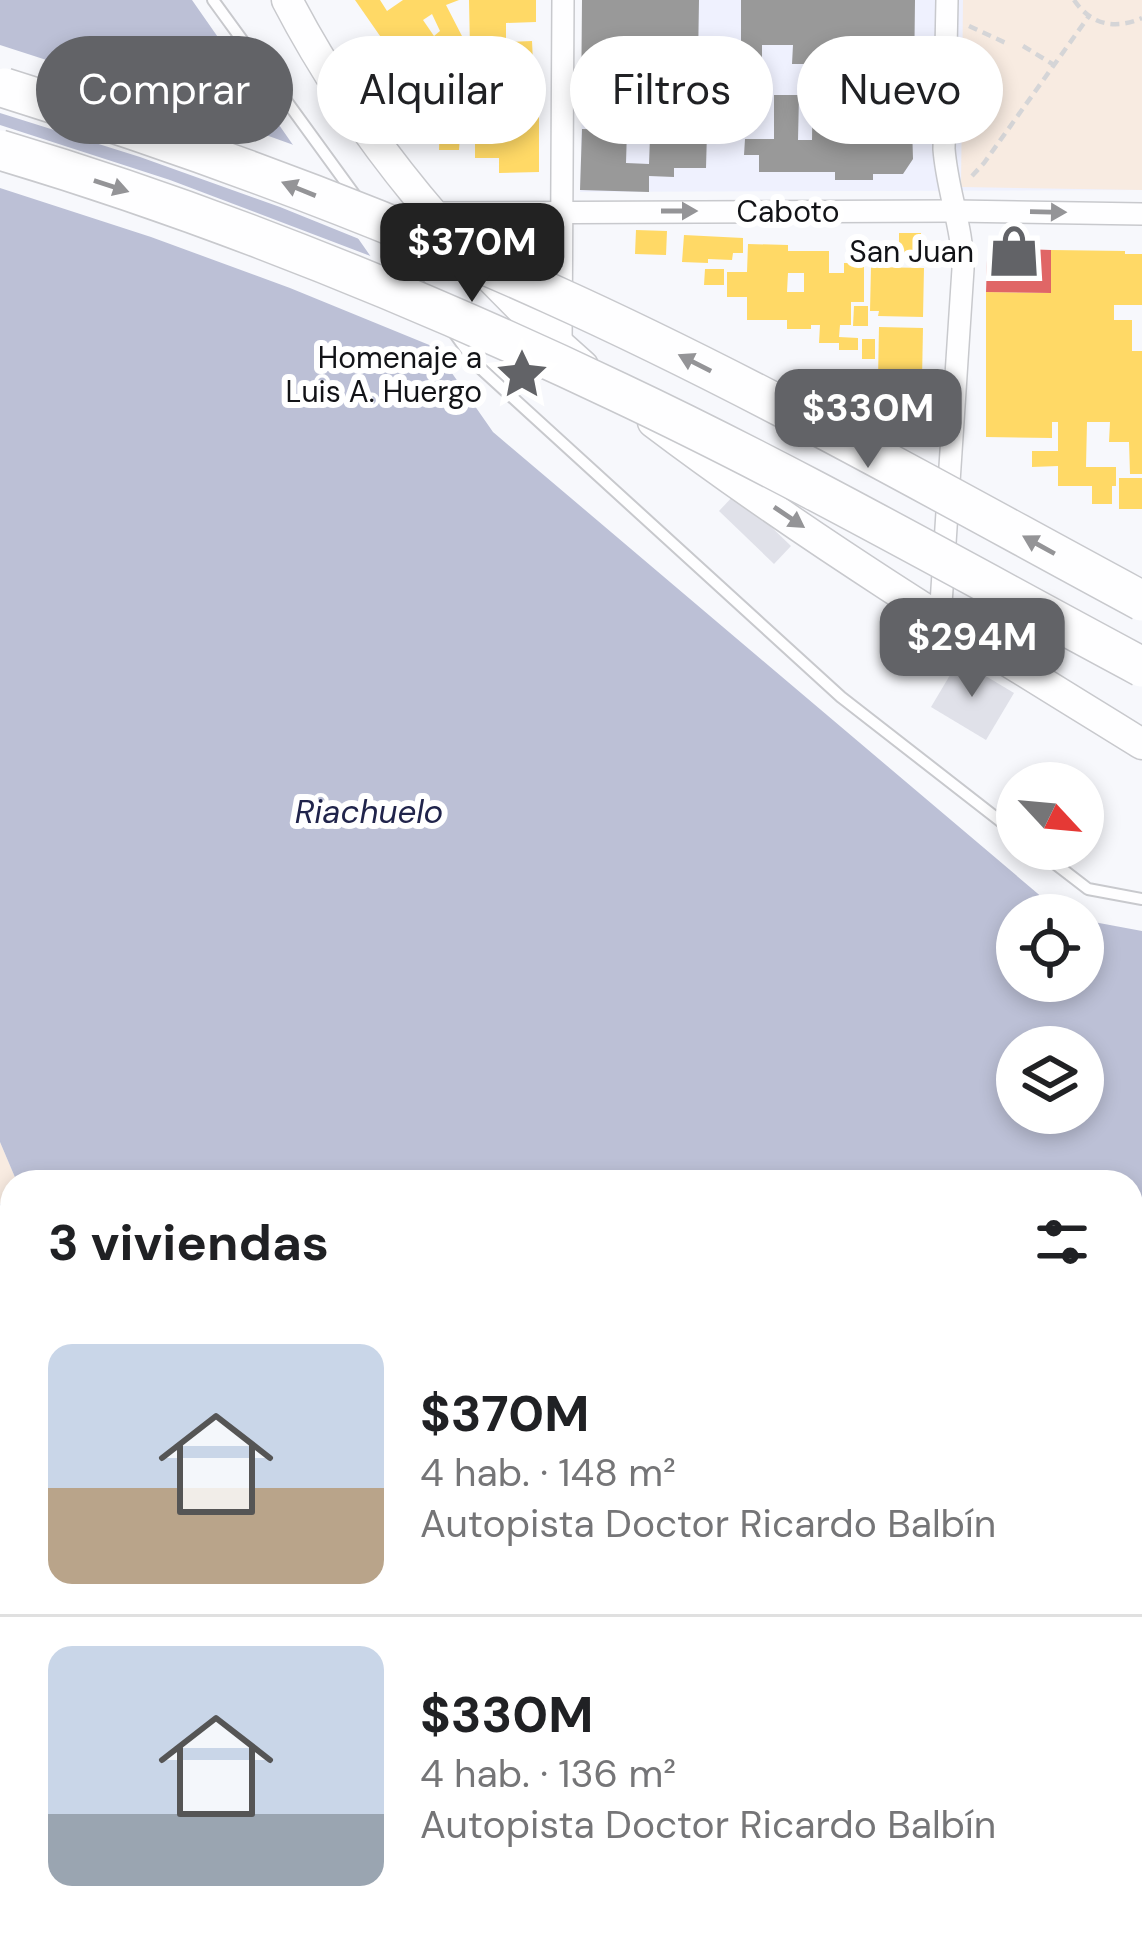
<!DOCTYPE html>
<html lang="es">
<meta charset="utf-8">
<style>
body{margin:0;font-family:"DM Sans",sans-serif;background:#f2f2f2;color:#202124;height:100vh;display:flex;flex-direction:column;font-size:45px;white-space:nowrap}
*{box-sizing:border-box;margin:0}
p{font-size:39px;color:#757577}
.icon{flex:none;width:66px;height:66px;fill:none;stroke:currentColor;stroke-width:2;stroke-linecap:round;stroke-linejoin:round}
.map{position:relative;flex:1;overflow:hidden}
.sheet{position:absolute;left:0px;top:1170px;width:1143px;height:771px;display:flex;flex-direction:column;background:#fff;border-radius:36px 36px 0 0;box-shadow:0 6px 18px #0003}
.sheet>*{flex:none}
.banner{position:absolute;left:36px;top:36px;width:1071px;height:108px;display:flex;gap:24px}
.needle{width:78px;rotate:116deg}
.buttons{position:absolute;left:996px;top:762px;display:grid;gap:24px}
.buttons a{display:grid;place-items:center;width:108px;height:108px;border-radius:50%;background:#fff;box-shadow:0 6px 18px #0003;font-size:60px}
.price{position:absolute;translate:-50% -102px;padding:0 27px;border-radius:24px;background:#626367;color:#fff;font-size:39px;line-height:78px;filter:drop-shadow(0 3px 6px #0008)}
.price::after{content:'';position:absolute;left:50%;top:72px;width:36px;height:27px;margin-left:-18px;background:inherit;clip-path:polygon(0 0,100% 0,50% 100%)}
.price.active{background:#222;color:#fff}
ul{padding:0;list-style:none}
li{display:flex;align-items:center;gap:36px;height:300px;padding:0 48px}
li+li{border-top:3px solid #e0e0e0}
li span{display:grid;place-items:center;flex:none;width:336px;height:240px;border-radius:24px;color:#555}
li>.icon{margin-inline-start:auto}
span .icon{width:144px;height:144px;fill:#fffc;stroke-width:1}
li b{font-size:51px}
h2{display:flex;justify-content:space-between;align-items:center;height:144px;padding:0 48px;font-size:51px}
.tag{padding:0 42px;border-radius:54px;background:#fff;box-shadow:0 6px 18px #0003;font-size:42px;line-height:108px}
.tag.active{background:#626367;color:#fff}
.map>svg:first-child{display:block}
.built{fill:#eff1fe}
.green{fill:#f8ebe1}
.water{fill:#bcc0d6;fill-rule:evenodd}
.pier{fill:#f7f8fc}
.homes{fill:#ffd966;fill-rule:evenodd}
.shops{fill:#e06666}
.industry{fill:#999}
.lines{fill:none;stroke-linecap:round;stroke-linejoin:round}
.ferry{stroke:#20244b;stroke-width:3;stroke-dasharray:15 12;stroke-linecap:butt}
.building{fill:#e0e1e9}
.lane-casing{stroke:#c8c9cd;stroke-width:14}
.street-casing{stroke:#c8c9cd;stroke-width:24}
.secondary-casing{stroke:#c8c9cd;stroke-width:33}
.path{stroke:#d5d5d7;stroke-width:4.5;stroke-dasharray:9 6;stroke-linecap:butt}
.lane{stroke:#fefeff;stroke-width:10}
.street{stroke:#fefeff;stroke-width:21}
.secondary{stroke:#fefeff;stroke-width:30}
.highway-bridge-casing{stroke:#c8c9cd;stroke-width:42;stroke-linecap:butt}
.highway-bridge{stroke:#fefeff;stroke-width:39}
.oneway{fill:#949497}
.labels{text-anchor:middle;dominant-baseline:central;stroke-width:12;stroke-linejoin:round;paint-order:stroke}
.street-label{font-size:30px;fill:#121317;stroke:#fff}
.poi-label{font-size:30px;fill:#121317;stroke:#fff;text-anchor:end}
.water-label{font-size:33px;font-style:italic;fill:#20244b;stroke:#fff}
</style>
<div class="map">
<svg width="1142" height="1940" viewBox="0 0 1142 1940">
<rect width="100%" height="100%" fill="#f7f8fc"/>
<path class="built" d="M584 0H1142V190L580 192Z"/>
<g class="green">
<path d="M963 0H1142V190L961 187Z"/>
<path d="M0 1142 17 1182H12V1202L0 1204Z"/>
<path d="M0 1460 12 1479V1553L0 1560Z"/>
</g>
<g class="water">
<path d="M0 0H192L493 432 1063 915H1017V981H1083V920L1142 931V1940H0V1578L12 1571V1929H1131V1182H17L0 1142ZM1017 1047H1083V1113H1017Z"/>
<path d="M12 1202V1479L0 1460V1204Z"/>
</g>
<g class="pier">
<path d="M0 45 158 96 302 148 369 243 280 207 140 157 0 113Z"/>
<path d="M0 125 170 180 381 260 444 351 290 288 151 237 0 188Z"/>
</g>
<g class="homes">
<path d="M355 0H380L387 11 403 0H459L446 5 463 38 446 51 470 50 469 0H536V22L506 23V42L532 41 533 62 480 64 482 85 472 86 475 125H489L488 75 539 74V172L499 173V158H475V135H460L459 150H439L440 119 431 121 388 60 401 51 395 41 387 46ZM432 14 440 31 434 36 423 20Z"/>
<path d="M636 230 667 231 666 255 635 254Z"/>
<rect x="899" y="233" width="22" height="28"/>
<path d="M684 235 743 238V253H733L732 260 708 259V263L682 262Z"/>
<path d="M748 244 788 245V251H829V273H844V263H864V302H851V325H840L839 337 858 338V350H839V343H819L820 325H811V329H787V320H747V297H727V272H747ZM788 273H804V292H787Z"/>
<path d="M1051 250 1125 251V254H1142V305H1114V320H1132V351H1142V474H1130L1129 442H1109L1110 422H1087L1086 467H1116V486H1112V504H1092V486H1058V466L1032 467V451H1058V422H1052V438L986 437V292L1051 293Z"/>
<path d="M871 267 924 268 923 317 878 316 879 311H870Z"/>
<path d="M705 269H724V285H704Z"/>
<path d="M854 306H868V326H853Z"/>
<path d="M879 327 923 328 922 379H878Z"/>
<rect x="862" y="339" width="13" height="20"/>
<rect x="1119" y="478" width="23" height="31"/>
</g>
<path class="shops" d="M996 248 1051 250V293L986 292 987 261Z"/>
<g class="industry">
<path d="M582 0H699L698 61H643V112H581Z"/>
<path d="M741 0H915L914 81H918L917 126H912L913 159 903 174H873V180H835V172H759V155H744L745 139H774V95H799L798 140H812L813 73 844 74V68H835V64H792L793 45H762V86H741Z"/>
<path d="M687 78H704V102H715V132H707L706 168H674V177L649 176V192L580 190 582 129 627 130 626 163 649 164 652 82 677 83 675 131H691V101H686Z"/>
</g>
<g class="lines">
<g class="ferry">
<path d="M1131 1473 1142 1465"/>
<path d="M651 1940 658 1929"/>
</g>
</g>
<g class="building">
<path d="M736 493 791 546 774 564 719 511Z"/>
<path d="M959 660 1014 693 986 740 931 707Z"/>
</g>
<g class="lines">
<g class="lane-casing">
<g id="lane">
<path d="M213 0 357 198"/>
<path d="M385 238 423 291"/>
<path d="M452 330 478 366 841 697 1017 834"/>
<path d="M1036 849 1088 889 1142 899"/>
</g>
</g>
<g class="street-casing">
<g id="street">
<path d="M434 213 954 211 1142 214"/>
<path d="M561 347 563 0"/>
<path d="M940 619 963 269C963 228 947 190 944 149L947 0"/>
</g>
</g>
<g class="secondary-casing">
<g id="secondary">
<path d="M287 0C359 139 466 263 583 366"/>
<path d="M653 422C809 540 976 642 1142 744"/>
</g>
</g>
<g class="path">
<path d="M1074 0C1091 25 1115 30 1142 18"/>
<path d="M969 26 1008 44"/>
<path d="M1023 46 1054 65"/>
<path d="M972 176 984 163 1089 16"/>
</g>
<use href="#lane" class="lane"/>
<use href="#street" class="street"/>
<use href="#secondary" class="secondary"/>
<g class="highway-bridge-casing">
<g id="highway-bridge">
<path d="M5 88C191 146 373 213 551 294 753 385 947 496 1142 601"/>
<path d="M0 150C212 213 418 297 618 392 796 476 968 574 1142 667"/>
</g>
</g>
<use href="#highway-bridge" class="highway-bridge"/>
</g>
<defs><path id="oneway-solid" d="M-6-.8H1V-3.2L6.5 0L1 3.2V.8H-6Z" transform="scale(3)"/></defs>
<g class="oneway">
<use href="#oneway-solid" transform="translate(111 186) rotate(18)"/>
<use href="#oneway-solid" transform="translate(299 189) rotate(-158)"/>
<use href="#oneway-solid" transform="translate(679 211)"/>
<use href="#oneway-solid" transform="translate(1048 212) rotate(1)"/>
<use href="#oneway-solid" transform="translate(695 363) rotate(-153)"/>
<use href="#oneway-solid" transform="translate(789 517) rotate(34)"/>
<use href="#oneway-solid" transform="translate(1039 545) rotate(-151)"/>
</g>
<defs>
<g id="shop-bare" transform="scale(4.14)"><path d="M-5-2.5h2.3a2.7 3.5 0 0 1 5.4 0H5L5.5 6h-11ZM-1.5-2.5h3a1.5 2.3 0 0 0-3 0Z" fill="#626367" stroke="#fff" stroke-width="2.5" paint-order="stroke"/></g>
<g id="sight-bare" transform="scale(4.14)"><path d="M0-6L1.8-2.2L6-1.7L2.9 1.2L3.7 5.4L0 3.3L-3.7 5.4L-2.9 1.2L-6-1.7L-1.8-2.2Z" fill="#626367" stroke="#fff" stroke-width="2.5" paint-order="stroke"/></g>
</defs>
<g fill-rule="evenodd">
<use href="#shop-bare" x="1014" y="251"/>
<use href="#sight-bare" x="522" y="374"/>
</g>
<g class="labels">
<g class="street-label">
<text x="788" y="211">Caboto</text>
</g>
<g class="poi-label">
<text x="974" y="251">San Juan</text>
<text x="482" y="357">Homenaje a<tspan x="482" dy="34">Luis A. Huergo</tspan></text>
</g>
<g class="water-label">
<text x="369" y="811">Riachuelo</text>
</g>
</g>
</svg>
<div class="buttons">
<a><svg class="needle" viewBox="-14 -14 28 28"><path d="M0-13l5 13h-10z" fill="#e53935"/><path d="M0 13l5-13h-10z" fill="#757577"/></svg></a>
<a><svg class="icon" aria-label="locate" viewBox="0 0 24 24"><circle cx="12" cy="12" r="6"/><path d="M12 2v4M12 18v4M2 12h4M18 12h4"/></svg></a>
<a><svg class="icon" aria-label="layers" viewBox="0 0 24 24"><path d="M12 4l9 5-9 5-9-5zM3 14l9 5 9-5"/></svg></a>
</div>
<b class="price active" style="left:472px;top:305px">$370M</b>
<b class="price" style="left:868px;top:471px">$330M</b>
<b class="price" style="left:972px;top:700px">$294M</b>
<div class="banner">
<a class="tag active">Comprar</a>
<a class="tag">Alquilar</a>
<a class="tag">Filtros</a>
<a class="tag">Nuevo</a>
</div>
<section class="sheet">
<h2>3 viviendas<svg class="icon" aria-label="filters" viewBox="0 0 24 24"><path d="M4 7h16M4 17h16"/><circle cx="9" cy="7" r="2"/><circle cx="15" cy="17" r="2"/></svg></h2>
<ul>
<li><span style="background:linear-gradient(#c9d6e8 60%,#b9a48a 0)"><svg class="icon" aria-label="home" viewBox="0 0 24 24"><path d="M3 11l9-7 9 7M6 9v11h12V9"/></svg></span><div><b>$370M</b><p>4 hab. · 148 m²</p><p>Autopista Doctor Ricardo Balbín</p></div></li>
<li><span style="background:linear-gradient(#c9d6e8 70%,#9aa5b1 0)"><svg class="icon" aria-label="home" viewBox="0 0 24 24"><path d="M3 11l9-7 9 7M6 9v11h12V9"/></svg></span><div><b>$330M</b><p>4 hab. · 136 m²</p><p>Autopista Doctor Ricardo Balbín</p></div></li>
</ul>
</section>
</div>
